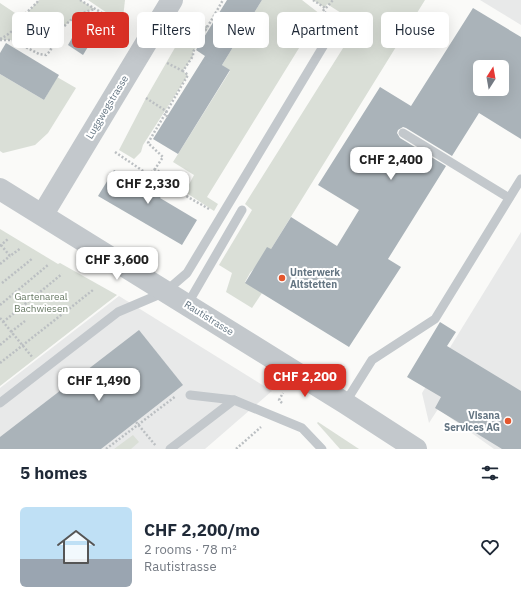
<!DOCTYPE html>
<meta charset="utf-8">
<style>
body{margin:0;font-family:"IBM Plex Sans",sans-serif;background:#f2f2f3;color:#1f2937;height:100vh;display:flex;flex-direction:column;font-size:15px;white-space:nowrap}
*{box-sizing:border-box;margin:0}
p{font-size:13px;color:#747a83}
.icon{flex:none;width:22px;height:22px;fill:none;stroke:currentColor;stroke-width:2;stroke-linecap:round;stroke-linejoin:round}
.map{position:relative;height:449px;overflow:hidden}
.side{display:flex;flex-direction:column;background:#fff;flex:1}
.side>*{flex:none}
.top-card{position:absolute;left:12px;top:12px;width:497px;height:36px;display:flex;gap:8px}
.needle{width:26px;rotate:11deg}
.buttons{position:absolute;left:473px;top:60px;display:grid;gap:8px}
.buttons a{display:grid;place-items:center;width:36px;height:36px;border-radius:6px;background:#fff;box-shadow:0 4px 16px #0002;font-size:20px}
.price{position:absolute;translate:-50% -34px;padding:0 9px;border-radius:8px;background:#fff;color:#222;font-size:13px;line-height:26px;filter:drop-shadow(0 1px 2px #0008)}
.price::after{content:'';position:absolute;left:50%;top:24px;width:12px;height:9px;margin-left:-6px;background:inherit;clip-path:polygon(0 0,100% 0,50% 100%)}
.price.selected{background:#d93025;color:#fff}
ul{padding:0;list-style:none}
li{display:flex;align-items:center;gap:12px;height:100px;padding:0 20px}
li span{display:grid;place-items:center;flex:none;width:112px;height:80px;border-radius:6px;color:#555}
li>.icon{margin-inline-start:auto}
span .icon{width:48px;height:48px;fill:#fffc;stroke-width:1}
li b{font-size:17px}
h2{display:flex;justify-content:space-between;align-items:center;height:48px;padding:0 20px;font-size:17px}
.chip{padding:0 14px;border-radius:6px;background:#fff;box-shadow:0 4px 16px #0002;font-size:14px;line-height:36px}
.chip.selected{background:#d93025;color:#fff}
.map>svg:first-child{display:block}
.built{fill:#e8e9e9}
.green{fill:#dadfd7}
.building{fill:#aab3b9;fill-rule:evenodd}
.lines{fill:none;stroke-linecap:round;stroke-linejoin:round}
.path{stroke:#bbbfc2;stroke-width:2.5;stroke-dasharray:2 2;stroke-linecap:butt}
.service{stroke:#c3c8cc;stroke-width:9}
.tertiary{stroke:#c3c8cc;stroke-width:22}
.poi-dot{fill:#e4572e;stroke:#fff;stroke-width:1.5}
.labels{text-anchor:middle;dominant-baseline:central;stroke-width:4;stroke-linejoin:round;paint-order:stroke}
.street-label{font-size:10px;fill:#657683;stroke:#fff}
.poi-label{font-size:10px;font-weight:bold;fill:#657683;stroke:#fff;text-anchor:start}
.park-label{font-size:10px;fill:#687a64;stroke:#fff}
</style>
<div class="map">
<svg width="521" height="449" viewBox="0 0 521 449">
<rect width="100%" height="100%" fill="#fafaf8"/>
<g class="built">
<path d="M480 0H521V25Z"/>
<path d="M521 232V449H494L438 409 429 423 422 393Z"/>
<path d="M119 296 272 391 205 449H0V388Z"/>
</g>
<g class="green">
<path d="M39 0H80L95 9C74 15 65 23 54 41L23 23 12 40H0V3L18 15 13 24 17 27 25 15Z"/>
<path d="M88 0H125L123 18 121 20 116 19Z"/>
<path d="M262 0H302L320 14 207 197 218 204 214 211 185 192 194 175 173 162 230 71 222 65Z"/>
<path d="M313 0H425L271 249 250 273 245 282 262 293 252 308 226 292 232 273 219 265 252 210 245 204 355 29 346 24 349 18 327 4 325 8Z"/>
<path d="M192 18 208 28 193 52V56L183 71 188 75 143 145 141 152 134 159 119 150 146 98Z"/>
<path d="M0 74 44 100 57 77 76 88 48 133 35 145 3 153 0 151Z"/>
<path d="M0 229 58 264 60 263 117 295 0 386Z"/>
<path d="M318 422 359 449H340L317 423Z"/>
<path d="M133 435 139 442 131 449H114Z"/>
</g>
<g class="building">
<path d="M227 0H262L222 65 230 70 178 154 153 139 205 56 196 50Z"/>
<path d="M473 8 521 37V139L479 113 452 156 406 128 403 127 398 130 397 133 400 138 446 166 388 259 401 267 349 347 245 283 267 247 271 249 291 217 337 246 359 210 318 185 380 87 411 106ZM480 67H502V89H480Z"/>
<path d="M83 19 99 29 83 55 68 45Z"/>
<path d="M6 43 59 75 44 100 0 74V53Z"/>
<path d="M114 170 146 188 155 173 170 182 160 198 197 220 182 245 98 196Z"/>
<path d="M440 322 456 332 447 346 521 391V449H502L435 408 441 397 407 377Z"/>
<path d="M139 330 183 385 101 449H0V437Z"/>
</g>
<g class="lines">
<g class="path">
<path d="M80 0 124 26"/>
<path d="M313 0 325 8 323 11 326 13"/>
<path d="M326 8 333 0"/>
<path d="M192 18 209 28"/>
<path d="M0 39C16 31 15 26 25 14 30 9 35 5 39 0"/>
<path d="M0 40H12L39 54 46 55C52 50 52 46 55 39 65 22 76 14 95 9"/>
<path d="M167 63 183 71"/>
<path d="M146 98 166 111 167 117"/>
<path d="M115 152 149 175 155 169"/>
<path d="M137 189 149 175 153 178"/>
<path d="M209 209 174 189 177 183 155 169 163 157 148 143 188 75 183 71 193 56V52L223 0"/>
<path d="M1 245 10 256 21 248"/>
<path d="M0 246 8 239"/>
<path d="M0 264 10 256"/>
<path d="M2 283 33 258"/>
<path d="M0 305 48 265"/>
<path d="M0 318 33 358"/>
<path d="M3 322 62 274"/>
<path d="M11 332 25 321"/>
<path d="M0 345 13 334"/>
<path d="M0 363 93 290"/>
<path d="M282 403 279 400 283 393"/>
<path d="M136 422 156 446"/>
<path d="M106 449 176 396"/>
<path d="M236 449 261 427"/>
</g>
<g class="service">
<path d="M403 133 509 198"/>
<path d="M187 305 242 210"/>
<path d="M190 395 234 400 302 428 322 449"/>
<path d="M0 403 118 312 165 292 187 273 339 20"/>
<path d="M345 403 372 360 435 319 521 179"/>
<path d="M170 449 234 400"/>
</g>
<g class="tertiary">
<path d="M0 189 345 403 416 449"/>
<path d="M43 214 172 0"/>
</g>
</g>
<g class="poi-dot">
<circle cx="282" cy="278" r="4"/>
<circle cx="508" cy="421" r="4"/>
</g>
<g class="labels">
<g class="street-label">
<text transform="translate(107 107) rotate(-59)">Luggwegstrasse</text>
<text transform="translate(209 318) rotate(32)">Rautistrasse</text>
</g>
<g class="poi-label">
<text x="290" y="272">Unterwerk<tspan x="290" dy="12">Altstetten</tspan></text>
<text x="500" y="415" text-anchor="end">Visana<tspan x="500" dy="12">Services AG</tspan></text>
</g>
<g class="park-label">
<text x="41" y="296">Gartenareal<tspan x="41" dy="12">Bachwiesen</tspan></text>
</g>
</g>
</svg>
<div class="buttons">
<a><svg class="needle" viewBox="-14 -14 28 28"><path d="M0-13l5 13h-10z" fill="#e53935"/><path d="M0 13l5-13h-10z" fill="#747a83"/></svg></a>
</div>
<b class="price" style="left:391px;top:181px">CHF 2,400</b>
<b class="price" style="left:148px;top:205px">CHF 2,330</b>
<b class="price" style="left:117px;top:281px">CHF 3,600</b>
<b class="price selected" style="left:305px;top:398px">CHF 2,200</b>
<b class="price" style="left:99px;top:402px">CHF 1,490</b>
<div class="top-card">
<a class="chip">Buy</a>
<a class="chip selected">Rent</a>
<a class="chip">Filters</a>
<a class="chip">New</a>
<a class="chip">Apartment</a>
<a class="chip">House</a>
</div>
</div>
<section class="side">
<h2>5 homes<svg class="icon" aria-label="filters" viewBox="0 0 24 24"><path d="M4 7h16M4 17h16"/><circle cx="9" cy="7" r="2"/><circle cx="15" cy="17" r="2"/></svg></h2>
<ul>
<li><span style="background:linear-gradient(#bfe0f5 65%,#9aa5b1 0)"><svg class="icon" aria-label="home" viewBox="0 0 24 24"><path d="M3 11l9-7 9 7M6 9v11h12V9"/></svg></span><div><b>CHF 2,200/mo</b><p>2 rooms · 78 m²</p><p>Rautistrasse</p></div><svg class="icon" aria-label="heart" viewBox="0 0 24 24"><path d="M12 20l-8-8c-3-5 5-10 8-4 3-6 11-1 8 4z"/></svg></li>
</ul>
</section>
